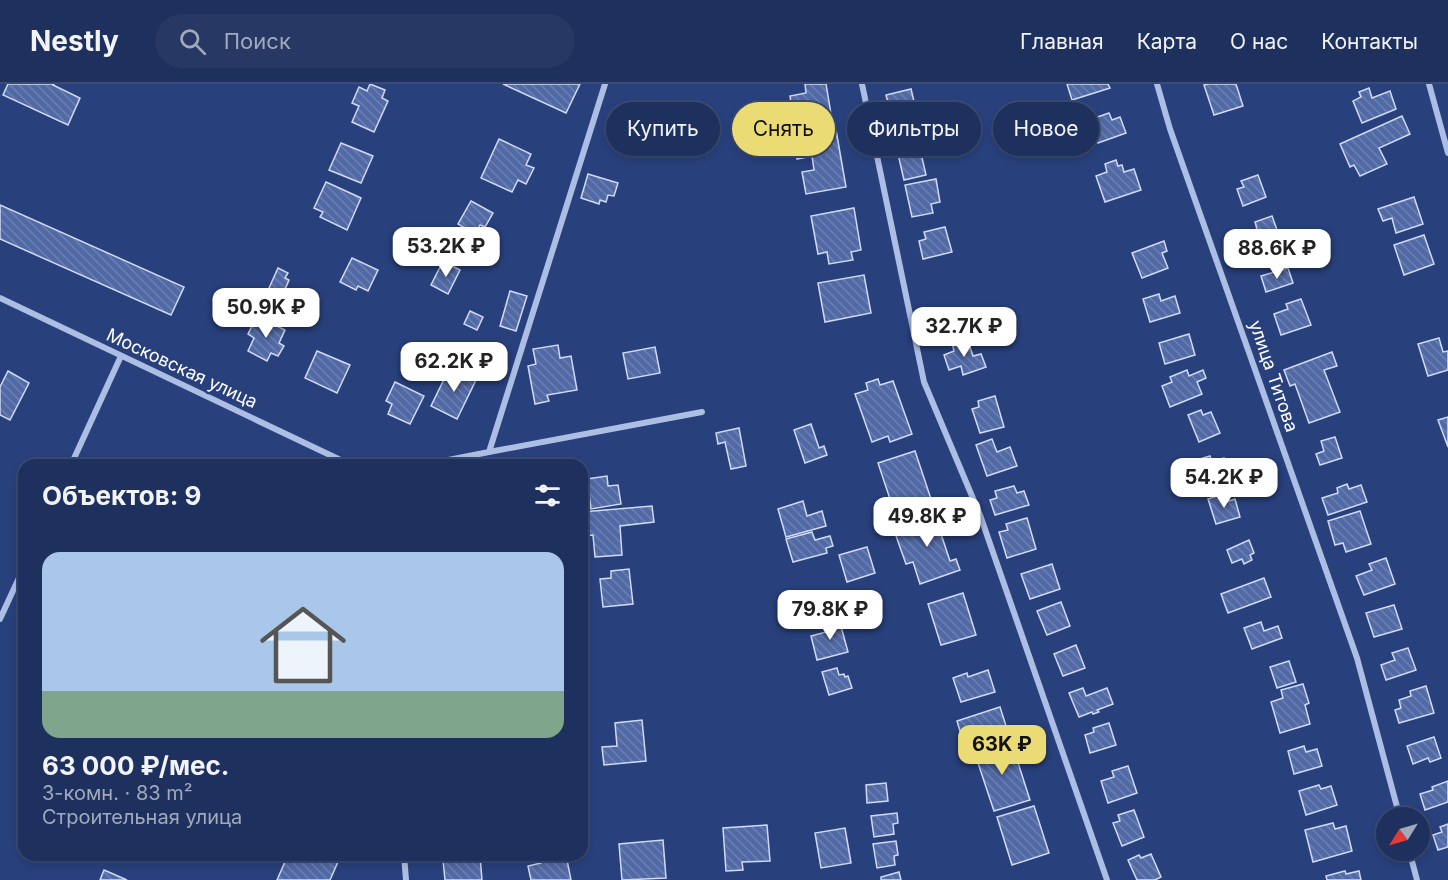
<!DOCTYPE html>
<html lang="ru">
<meta charset="utf-8">
<style>
body{margin:0;font-family:Inter,sans-serif;background:#263863;color:#f1f3f6;height:100vh;display:flex;flex-direction:column;font-size:22px;white-space:nowrap}
*{box-sizing:border-box;margin:0}
p{font-size:20px;color:#a1a9bc}
.icon{flex:none;width:33px;height:33px;fill:none;stroke:currentColor;stroke-width:2;stroke-linecap:round;stroke-linejoin:round}
.map{position:relative;flex:1;overflow:hidden}
.side{position:absolute;left:18px;top:375px;width:570px;height:402px;display:flex;flex-direction:column;background:#1e305d;border-radius:18px;box-shadow:0 3px 9px #0003,0 0 0 2px #3c4b72}
.side>*{flex:none}
.top-card{position:absolute;left:606px;top:18px;width:570px;height:54px;display:flex;gap:12px}
.needle{width:39px;rotate:233deg}
.controls{position:absolute;left:1376px;top:723px;display:grid;gap:12px}
.controls a{display:grid;place-items:center;width:54px;height:54px;border-radius:50%;background:#1e305d;box-shadow:0 3px 9px #0003,0 0 0 2px #3c4b72;font-size:30px}
.price{position:absolute;translate:-50% -51px;padding:0 14px;border-radius:12px;background:#fff;color:#222;font-size:20px;line-height:39px;filter:drop-shadow(0 2px 3px #0008)}
.price::after{content:'';position:absolute;left:50%;top:36px;width:18px;height:14px;margin-left:-9px;background:inherit;clip-path:polygon(0 0,100% 0,50% 100%)}
.price.active{background:#ebdb74;color:#111}
ul{padding:0;list-style:none}
li{display:grid;align-content:center;gap:12px;height:318px;padding:0 24px}
li span{display:grid;place-items:center;height:186px;border-radius:18px;color:#555}
li>.icon{margin-inline-start:auto}
span .icon{width:108px;height:108px;fill:#fffc;stroke-width:1}
li b{font-size:26px}
h2{display:flex;justify-content:space-between;align-items:center;height:72px;padding:0 24px;font-size:26px}
.pill{padding:0 21px;border-radius:27px;background:#1e305d;box-shadow:0 3px 9px #0003,0 0 0 2px #3c4b72;font-size:21px;line-height:54px}
.pill.active{background:#ebdb74;color:#111}
header{display:flex;align-items:center;gap:36px;box-sizing:border-box;height:84px;padding:0 30px;background:#1e305d;border-bottom:2px solid #3c4b72}
header strong{font-size:28px}
nav{display:flex;gap:33px;margin-inline-start:auto;font-size:21px}
.search{width:420px;height:54px;background:#263863;display:flex;align-items:center;gap:15px;box-sizing:border-box;padding:0 21px;border-radius:33px;color:#a1a9bc;font-size:22px}
.map>svg:first-child{display:block}
.building{fill:url(#building-back-hatch);stroke:#d0daf4;stroke-width:1.5}
.lines{fill:none;stroke-linecap:round;stroke-linejoin:round}
.minor{stroke:#adbee4;stroke-width:6}
.labels{text-anchor:middle;dominant-baseline:central;stroke-width:5;stroke-linejoin:round;paint-order:stroke}
.street-label{font-size:18px;fill:#fff;stroke:#28407c}
</style>
<header>
<strong>Nestly</strong>
<div class="search"><svg class="icon" aria-label="search" viewBox="0 0 24 24"><circle cx="10" cy="10" r="6"/><path d="M15 15l6 6"/></svg>Поиск</div>
<nav><a>Главная</a><a>Карта</a><a>О нас</a><a>Контакты</a></nav>
</header>
<div class="map">
<svg width="1448" height="796" viewBox="0 0 1448 796">
<defs>
<pattern id="building-back-hatch" width="6" height="6" patternUnits="userSpaceOnUse" patternTransform="scale(1.5)"><rect width="6" height="6" fill="#5169a4"/><path d="M-1 5l2 2M0 0l6 6M5-1l2 2" fill="none" stroke="#6b80b2"/></pattern>
</defs>
<rect width="100%" height="100%" fill="#28407c"/>
<g class="building">
<path d="M8 0H54L53 1 80 14 68 41 3 11Z"/>
<path d="M370 0 385 6 382 14 388 17 374 48 352 38 359 22 352 19 359 3 367 7Z"/>
<path d="M503 0H580L566 29Z"/>
<path d="M805 0H826L831 30 794 36 790 12 806 9Z"/>
<path d="M1067 0H1108L1110 4 1072 16Z"/>
<path d="M1208 0H1236L1243 22 1214 31 1204 1Z"/>
<path d="M1369 4 1372 14 1390 7 1396 25 1362 39 1353 17 1361 13 1359 8Z"/>
<path d="M911 5 917 30 892 36 886 11Z"/>
<path d="M1109 29 1112 36 1120 33 1126 49 1098 59 1089 36Z"/>
<path d="M1402 32 1410 50 1379 64 1387 80 1360 92 1354 81 1350 83 1340 60Z"/>
<path d="M836 46 846 103 806 110 802 88 814 86 812 72 797 75 793 54Z"/>
<path d="M499 55 531 70 526 81 534 84 526 100 518 96 512 108 481 94Z"/>
<path d="M341 59 373 72 361 99 329 86Z"/>
<path d="M920 65 926 91 904 96 898 70Z"/>
<path d="M1116 76 1118 82 1122 81 1124 88 1134 85 1141 106 1105 118 1096 92 1107 88 1105 80Z"/>
<path d="M588 90 618 99 614 112 608 111 606 118 600 116 599 120 581 114Z"/>
<path d="M1258 91 1266 113 1243 122 1237 105 1244 103 1241 97Z"/>
<path d="M936 95 940 118 931 120 933 129 912 133 905 101Z"/>
<path d="M326 98 361 114 347 146 320 133 323 128 314 124Z"/>
<path d="M1414 113 1423 140 1396 149 1392 134 1383 137 1378 125Z"/>
<path d="M471 117 493 129 485 143 480 141 475 150 458 140Z"/>
<path d="M0 121 184 203 171 231 0 155Z"/>
<path d="M854 124 861 166 851 168 853 176 829 180 827 168 818 170 811 132Z"/>
<path d="M1272 132 1281 157 1249 167 1243 150 1257 145 1255 138Z"/>
<path d="M945 143 952 168 923 175 919 157 926 155 924 148Z"/>
<path d="M1424 151 1434 180 1404 191 1394 161Z"/>
<path d="M1164 157 1167 167 1162 169 1168 184 1142 194 1132 169Z"/>
<path d="M352 174 378 186 368 207 358 202 356 206 340 198Z"/>
<path d="M443 177 460 186 448 210 431 201Z"/>
<path d="M278 184 288 189 285 194 289 196 283 210 269 204Z"/>
<path d="M1288 184 1293 199 1266 208 1261 192Z"/>
<path d="M864 191 871 229 825 238 818 199Z"/>
<path d="M510 207 527 212 516 247 500 242Z"/>
<path d="M1159 210 1161 217 1175 212 1180 229 1150 238 1143 215Z"/>
<path d="M1301 215 1311 241 1281 251 1274 230 1288 225 1286 220Z"/>
<path d="M470 227 483 233 477 246 464 240Z"/>
<path d="M261 234 285 246 279 259 284 262 278 272 271 269 267 277 248 267 254 254 248 250 254 238 258 240Z"/>
<path d="M1189 250 1195 271 1165 280 1159 259Z"/>
<path d="M967 254 973 272 981 270 986 283 963 291 961 282 949 286 944 271 954 267 952 259Z"/>
<path d="M1439 254 1443 268 1448 267V286L1428 292 1418 260Z"/>
<path d="M558 261 560 274 571 272 577 306 547 311 549 317 535 320 528 282 536 280 533 265Z"/>
<path d="M655 263 660 289 628 295 623 269Z"/>
<path d="M317 267 350 281 337 309 305 294Z"/>
<path d="M1332 268 1337 282 1324 286 1340 328 1309 339 1295 300 1290 302 1284 286Z"/>
<path d="M450 283 476 296 457 335 431 322Z"/>
<path d="M1187 286 1189 292 1203 286 1206 294 1197 298 1202 310 1170 323 1162 302 1172 298 1170 293Z"/>
<path d="M8 287 29 299 10 336 0 331V303Z"/>
<path d="M878 295 880 301 893 297 912 350 890 358 888 352 872 358 855 310 868 306 866 299Z"/>
<path d="M395 298 424 312 410 340 388 330 392 320 386 317Z"/>
<path d="M995 312 1004 343 980 349 972 325 979 323 978 317Z"/>
<path d="M1201 326 1203 331 1211 328 1220 349 1199 358 1188 331Z"/>
<path d="M1448 333V363L1438 336Z"/>
<path d="M811 340 819 364 824 362 827 371 805 379 794 346Z"/>
<path d="M739 344 746 382 731 385 725 358 718 360 716 349Z"/>
<path d="M1335 353 1342 374 1320 381 1316 370 1324 367 1321 357Z"/>
<path d="M992 355 997 368 1010 363 1017 382 987 392 976 361Z"/>
<path d="M915 367 933 421 896 433 878 379Z"/>
<path d="M1210 372 1212 378 1224 374 1230 393 1197 403 1190 378Z"/>
<path d="M607 392 608 402 618 401 621 420 591 425 587 395Z"/>
<path d="M1347 400 1349 405 1361 401 1367 418 1328 431 1322 414 1338 409 1337 404Z"/>
<path d="M1014 402 1017 409 1024 407 1029 421 995 431 990 416 997 414 995 407Z"/>
<path d="M1226 409 1229 417 1235 415 1240 433 1216 440 1208 415Z"/>
<path d="M803 417 807 432 822 427 826 442 786 453 778 425Z"/>
<path d="M652 422 654 438 620 442 622 471 595 473 593 451 582 452V428Z"/>
<path d="M938 425 942 440 938 441 950 477 956 475 960 486 920 500 913 478 906 480 896 452 915 445 911 434Z"/>
<path d="M1360 427 1371 460 1346 468 1343 459 1335 461 1328 437Z"/>
<path d="M1027 434 1036 465 1007 474 999 448 1008 446 1006 440Z"/>
<path d="M812 448 815 456 830 452 833 462 826 464 827 469 793 478 786 455Z"/>
<path d="M1249 456 1254 469 1250 471 1252 476 1244 480 1242 475 1232 479 1227 466Z"/>
<path d="M867 463 875 489 847 498 839 471Z"/>
<path d="M1386 474 1395 500 1364 511 1356 492 1372 486 1369 480Z"/>
<path d="M1052 480 1060 505 1030 515 1021 490Z"/>
<path d="M629 485 633 520 603 523 600 495 611 494V487Z"/>
<path d="M1264 494 1271 513 1228 529 1221 510Z"/>
<path d="M963 509 976 551 941 561 928 520Z"/>
<path d="M1061 518 1070 542 1047 551 1037 527Z"/>
<path d="M1394 521 1402 545 1374 553 1366 529Z"/>
<path d="M839 535 848 568 817 576 811 552 826 548 824 539Z"/>
<path d="M1261 538 1264 547 1278 542 1282 554 1252 565 1244 544Z"/>
<path d="M1076 561 1085 584 1063 592 1054 570Z"/>
<path d="M1408 564 1416 586 1386 596 1381 581 1395 576 1392 569Z"/>
<path d="M1289 577 1296 598 1277 604 1270 583Z"/>
<path d="M837 584 839 591 844 590 845 593 848 592 852 604 829 611 822 588Z"/>
<path d="M988 586 995 608 961 618 953 594 967 589 968 593Z"/>
<path d="M1303 600 1309 619 1305 621 1310 640 1280 649 1271 618 1283 614 1281 606Z"/>
<path d="M1426 602 1434 629 1399 639 1395 626 1401 624 1399 616 1411 612 1410 607Z"/>
<path d="M1083 604 1086 612 1107 604 1113 620 1097 626 1099 628 1093 630 1092 628 1079 633 1069 609Z"/>
<path d="M1000 623 1007 645 986 652 987 657 965 664 957 637Z"/>
<path d="M642 636 646 677 604 681 602 663 617 662 615 639Z"/>
<path d="M1109 639 1116 661 1090 669 1085 651 1094 648 1093 644Z"/>
<path d="M1434 653 1441 674 1430 678 1428 674 1413 680 1407 662Z"/>
<path d="M999 659 1001 664 1012 660 1030 716 994 727 975 670 987 666 986 663Z"/>
<path d="M1304 662 1306 668 1317 665 1322 682 1294 690 1288 667Z"/>
<path d="M1128 682 1137 709 1108 719 1101 697 1114 693 1112 687Z"/>
<path d="M1448 697V718L1425 726 1420 710 1433 706 1432 703Z"/>
<path d="M886 699 888 717 867 719 866 701Z"/>
<path d="M1319 701 1321 705 1331 702 1337 721 1306 731 1299 707Z"/>
<path d="M1034 722 1049 769 1012 781 997 733Z"/>
<path d="M1134 726 1144 753 1122 762 1113 739 1120 737 1118 731Z"/>
<path d="M897 729 898 739 893 740 894 750 874 753 871 732Z"/>
<path d="M1333 739 1335 745 1346 742 1352 767 1313 778 1305 746Z"/>
<path d="M1448 740V763L1438 766 1433 751 1442 748 1440 743Z"/>
<path d="M767 741 770 777 742 778 743 786 726 787 723 744Z"/>
<path d="M845 744 851 779 821 784 815 749Z"/>
<path d="M663 756 666 794 622 796 619 760Z"/>
<path d="M896 757 898 771 894 772 895 781 877 784 873 760Z"/>
<path d="M1151 770 1161 793 1155 796H1137L1128 776 1139 771 1141 774Z"/>
<path d="M288 771H341L330 796H277Z"/>
<path d="M551 771H566L571 796H531L528 782 541 779 540 773Z"/>
<path d="M480 772 482 796H445L443 776Z"/>
<path d="M104 786 127 796H100Z"/>
<path d="M1345 787 1346 790 1359 787 1361 796H1327L1326 792Z"/>
<path d="M899 788 901 796H881V793Z"/>
</g>
<g class="lines">
<g class="minor">
<path d="M862 0 924 298 980 431 1107 796"/>
<path d="M1157 0 1170 45 1357 574 1400 734"/>
<path d="M1429 0 1448 69"/>
<path d="M0 214 351 381"/>
<path d="M489 368 702 328"/>
<path d="M71 381 121 272"/>
<path d="M423 381 489 368 605 0"/>
<path d="M0 535 24 483"/>
<path d="M1409 766 1417 796"/>
<path d="M404 771 406 796"/>
</g>
</g>
<g class="labels">
<g class="street-label">
<text transform="translate(182 284) rotate(25)">Московская улица</text>
<text transform="translate(1274 292) rotate(71)">улица Титова</text>
</g>
</g>
</svg>
<div class="controls">
<a><svg class="needle" viewBox="-14 -14 28 28"><path d="M0-13l5 13h-10z" fill="#e53935"/><path d="M0 13l5-13h-10z" fill="#a1a9bc"/></svg></a>
</div>
<b class="price" style="left:446px;top:194px">53.2K ₽</b>
<b class="price" style="left:1277px;top:196px">88.6K ₽</b>
<b class="price" style="left:266px;top:255px">50.9K ₽</b>
<b class="price" style="left:964px;top:274px">32.7K ₽</b>
<b class="price" style="left:454px;top:309px">62.2K ₽</b>
<b class="price" style="left:1224px;top:425px">54.2K ₽</b>
<b class="price" style="left:927px;top:464px">49.8K ₽</b>
<b class="price" style="left:830px;top:557px">79.8K ₽</b>
<b class="price active" style="left:1002px;top:692px">63K ₽</b>
<div class="top-card">
<a class="pill">Купить</a>
<a class="pill active">Снять</a>
<a class="pill">Фильтры</a>
<a class="pill">Новое</a>
</div>
<section class="side">
<h2>Объектов: 9<svg class="icon" aria-label="filters" viewBox="0 0 24 24"><path d="M4 7h16M4 17h16"/><circle cx="9" cy="7" r="2"/><circle cx="15" cy="17" r="2"/></svg></h2>
<ul>
<li><span style="background:linear-gradient(#a9c7e8 75%,#7fa58c 0)"><svg class="icon" aria-label="home" viewBox="0 0 24 24"><path d="M3 11l9-7 9 7M6 9v11h12V9"/></svg></span><div><b>63 000 ₽/мес.</b><p>3-комн. · 83 m²</p><p>Строительная улица</p></div></li>
</ul>
</section>
</div>
